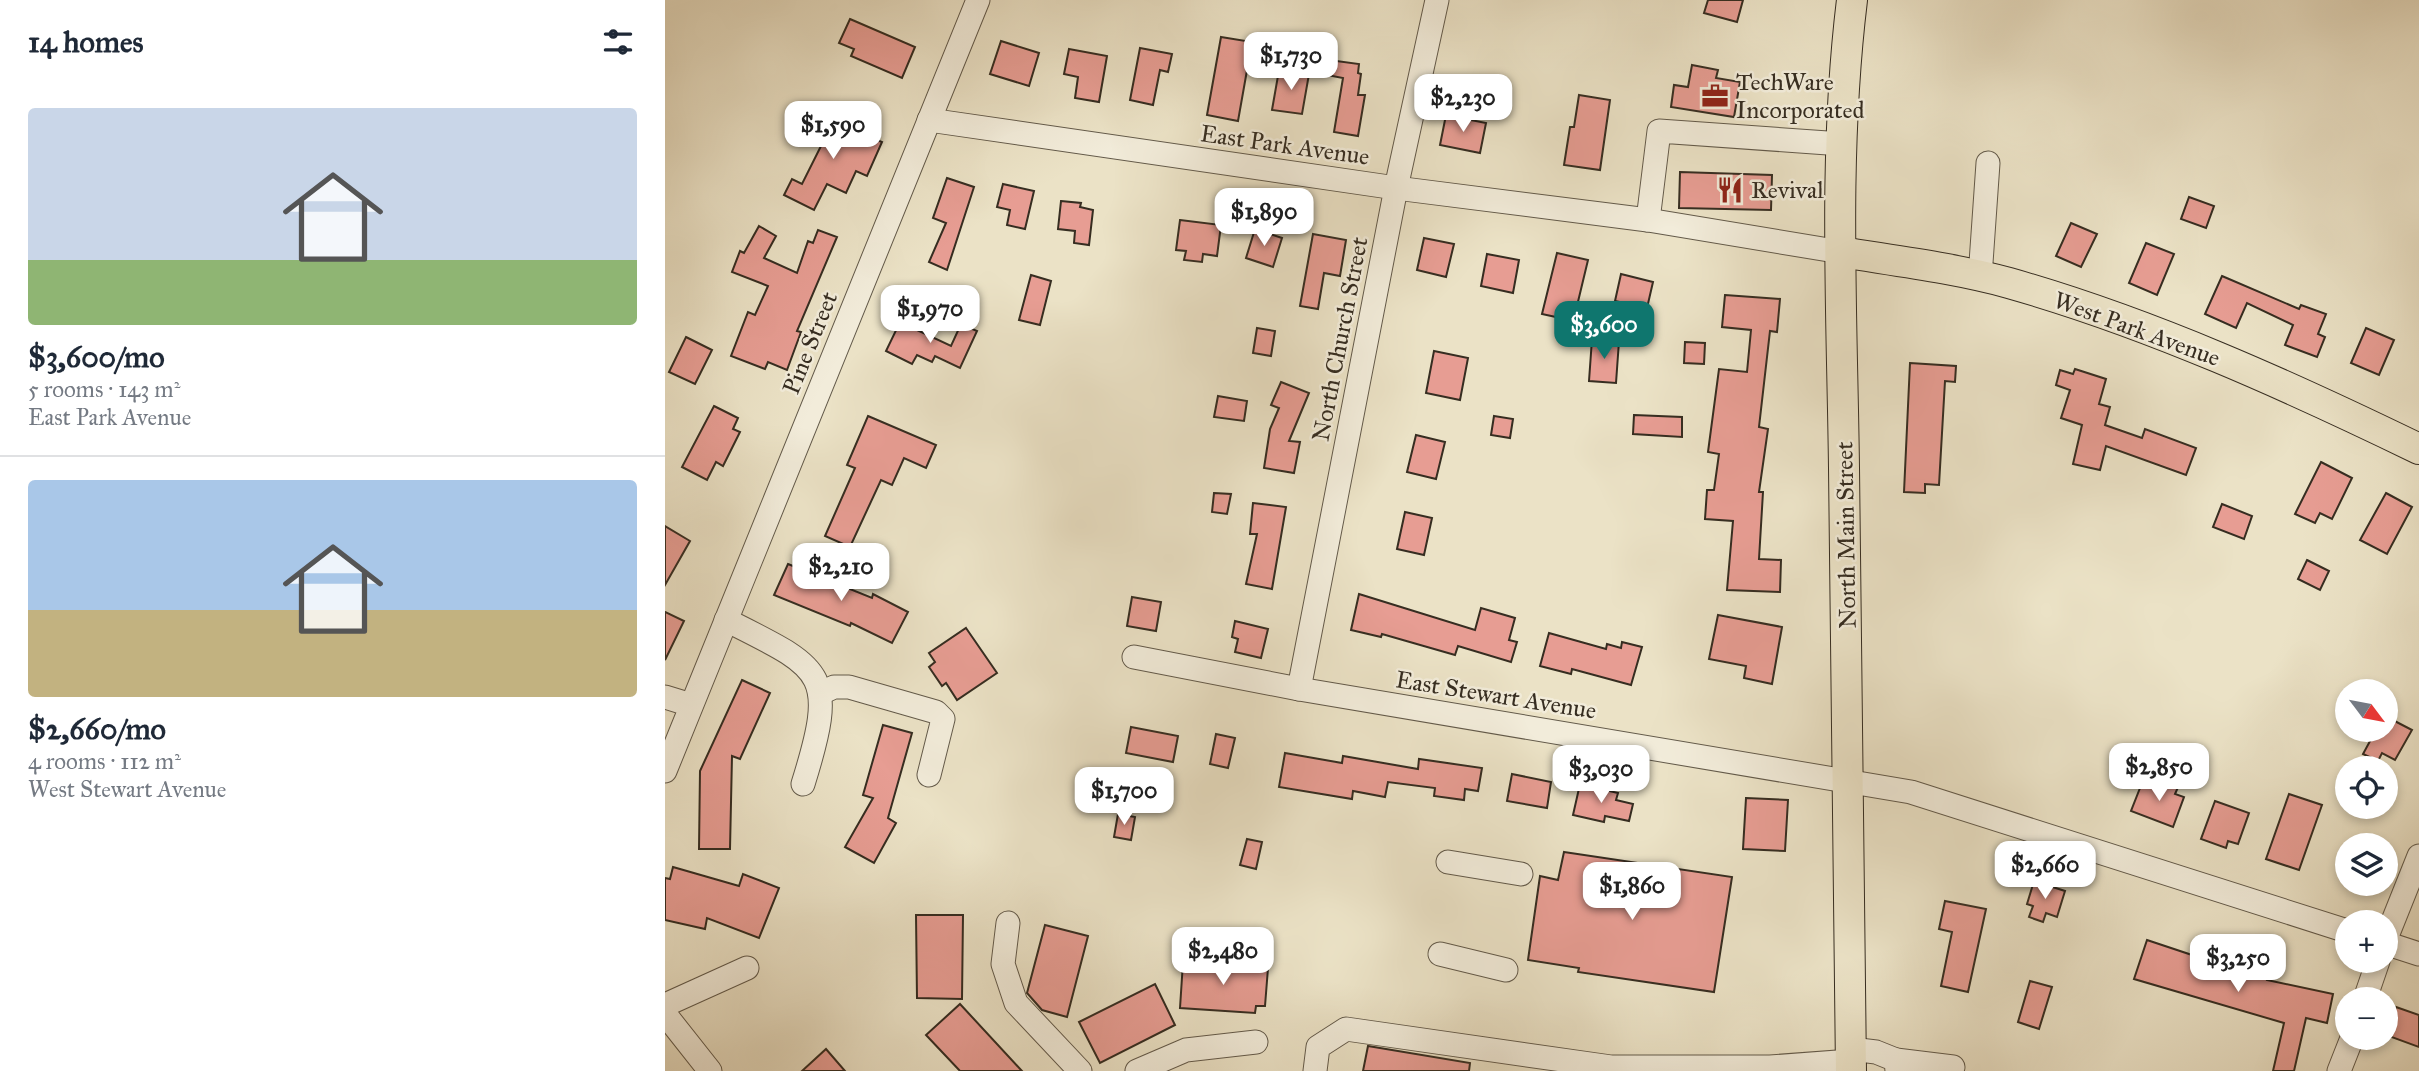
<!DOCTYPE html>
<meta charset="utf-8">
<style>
body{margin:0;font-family:"IM FELL Great Primer",serif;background:#f2f2f3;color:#1f2937;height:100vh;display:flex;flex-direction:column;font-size:26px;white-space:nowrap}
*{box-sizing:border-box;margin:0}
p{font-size:23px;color:#747a83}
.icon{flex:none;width:38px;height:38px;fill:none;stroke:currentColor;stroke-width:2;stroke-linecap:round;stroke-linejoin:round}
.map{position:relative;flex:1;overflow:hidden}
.drawer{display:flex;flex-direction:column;background:#fff;width:665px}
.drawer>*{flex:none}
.needle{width:46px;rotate:122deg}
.fabs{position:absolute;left:1670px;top:679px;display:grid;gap:14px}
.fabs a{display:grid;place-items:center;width:63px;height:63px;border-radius:50%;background:#fff;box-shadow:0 4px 10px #0003;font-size:35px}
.price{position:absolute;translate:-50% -60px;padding:0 16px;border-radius:14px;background:#fff;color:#222;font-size:23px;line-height:46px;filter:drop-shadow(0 2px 4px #0008)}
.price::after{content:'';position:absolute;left:50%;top:42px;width:21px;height:16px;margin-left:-10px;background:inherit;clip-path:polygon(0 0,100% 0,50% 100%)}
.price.active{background:#0f766e;color:#fff}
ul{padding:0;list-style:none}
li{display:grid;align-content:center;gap:14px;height:371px;padding:0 28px}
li+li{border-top:2px solid #e0e1e3}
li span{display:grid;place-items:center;height:217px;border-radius:7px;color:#555}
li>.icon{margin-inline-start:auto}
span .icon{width:126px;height:126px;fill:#fffc;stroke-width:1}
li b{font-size:30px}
h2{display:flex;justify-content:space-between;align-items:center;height:84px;padding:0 28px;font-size:30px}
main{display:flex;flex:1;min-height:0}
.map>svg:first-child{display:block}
.building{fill:#e79d93;stroke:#362d21;stroke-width:2}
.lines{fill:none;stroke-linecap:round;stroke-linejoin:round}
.minor-casing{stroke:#635a4a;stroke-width:25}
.major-casing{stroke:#362d21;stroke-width:32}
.minor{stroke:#f2ecda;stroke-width:23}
.major{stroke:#ebe2c6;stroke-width:30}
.labels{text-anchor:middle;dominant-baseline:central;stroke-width:5;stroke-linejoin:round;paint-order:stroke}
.poi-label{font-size:24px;fill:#362d21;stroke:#f2ecda;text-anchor:start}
.street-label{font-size:24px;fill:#362d21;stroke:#f2ecda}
</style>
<main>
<section class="drawer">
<h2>14 homes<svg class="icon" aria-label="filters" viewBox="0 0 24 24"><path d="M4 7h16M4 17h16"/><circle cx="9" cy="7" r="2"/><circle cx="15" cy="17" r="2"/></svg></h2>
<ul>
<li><span style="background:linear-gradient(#c9d6e8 70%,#8fb573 0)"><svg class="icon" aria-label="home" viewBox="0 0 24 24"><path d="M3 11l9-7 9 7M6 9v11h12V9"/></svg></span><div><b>$3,600/mo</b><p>5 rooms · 143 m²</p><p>East Park Avenue</p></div></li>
<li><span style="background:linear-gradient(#a9c7e8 60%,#c2b280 0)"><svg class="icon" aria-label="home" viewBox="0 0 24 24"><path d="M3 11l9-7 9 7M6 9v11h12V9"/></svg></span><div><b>$2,660/mo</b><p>4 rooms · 112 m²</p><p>West Stewart Avenue</p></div></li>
</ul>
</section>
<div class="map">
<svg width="1754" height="1071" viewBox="0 0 1754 1071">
<rect width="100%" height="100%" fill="#ebe2c6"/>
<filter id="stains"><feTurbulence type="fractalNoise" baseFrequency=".00286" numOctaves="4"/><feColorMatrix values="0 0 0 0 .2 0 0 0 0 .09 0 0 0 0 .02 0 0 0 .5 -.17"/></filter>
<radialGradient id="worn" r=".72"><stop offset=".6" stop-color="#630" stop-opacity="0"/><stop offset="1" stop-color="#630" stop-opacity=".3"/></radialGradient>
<g class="building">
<path d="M1043 0H1078L1072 22 1039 13Z"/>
<path d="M185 19 250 47 237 78 186 56 189 49 174 43Z"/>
<path d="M556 37 587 42 573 121 542 115Z"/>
<path d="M336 41 374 53 364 86 325 74Z"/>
<path d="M475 48 507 54 503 72 495 70 488 105 465 100Z"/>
<path d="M404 49 442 56 434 102 410 98 413 77 399 74Z"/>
<path d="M664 60 694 64 693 73 696 74 693 95H700L693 136 669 132 678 78 662 75Z"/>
<path d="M1027 65 1053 70 1051 78 1075 82 1069 117 1006 107 1009 85 1023 87Z"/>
<path d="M614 70 644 74 637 114 607 110Z"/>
<path d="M914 95 945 100 935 170 899 165 905 127H909Z"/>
<path d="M149 114 217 142 202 176 191 171 181 193 162 184 149 210 119 195 127 179 137 184 157 144 139 137Z"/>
<path d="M781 115 821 123 815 153 775 145Z"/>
<path d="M1015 172 1107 175 1106 210 1014 208Z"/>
<path d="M282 178 309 187 282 270 264 262 281 223 268 218Z"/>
<path d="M338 184 369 191 360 229 342 225 345 210 332 207Z"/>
<path d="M1524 197 1549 206 1541 228 1516 219Z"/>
<path d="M396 201 416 203 415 207 428 210 424 245 409 243 410 231 393 229Z"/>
<path d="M515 220 556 225 552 256 538 254 537 262 519 260 521 251 511 250Z"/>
<path d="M1406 223 1432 234 1416 267 1391 256Z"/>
<path d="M94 226 111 236 99 258 132 273 143 241 148 243 153 230 172 237 132 331 136 332 122 370 103 362 100 369 66 356 83 312 90 315 103 286 67 272 75 251 79 253Z"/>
<path d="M590 229 617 238 608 267 581 258Z"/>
<path d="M648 234 681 240 675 276 659 273 653 309 635 306Z"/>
<path d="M759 238 789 244 781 277 752 270Z"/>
<path d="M1481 243 1509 254 1492 295 1464 283Z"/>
<path d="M892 253 923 260 911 310 902 308 900 319 877 314Z"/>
<path d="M822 254 854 260 848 293 816 286Z"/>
<path d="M956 274 988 282 982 308 950 301Z"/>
<path d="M366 275 386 281 375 325 354 320Z"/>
<path d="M1557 276 1634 309 1636 305 1661 314 1653 334 1660 337 1652 357 1620 345 1628 325 1582 303 1571 328 1540 314Z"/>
<path d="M1060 295 1115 299 1112 332 1105 331 1094 427 1103 429 1094 492H1098L1094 559 1116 560 1115 592 1062 590 1068 521 1040 519 1042 490H1049L1054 454 1043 452 1054 369 1082 372 1086 330 1057 327Z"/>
<path d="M235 322 286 346 296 324 312 331 295 368 270 356 267 362 252 355 247 364 221 351Z"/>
<path d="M592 328 610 331 606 356 588 353Z"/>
<path d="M1701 328 1729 340 1714 375 1686 363Z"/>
<path d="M21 337 47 350 30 384 4 372Z"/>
<path d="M927 339 954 341 951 383 924 381Z"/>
<path d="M1020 342 1040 343 1039 364 1019 363Z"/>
<path d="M769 351 803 358 795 400 761 393Z"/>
<path d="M1245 363 1291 366 1290 382 1280 381 1274 485 1260 484V493L1239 492Z"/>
<path d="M1410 369 1441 379 1434 404 1445 407 1440 425 1477 438 1480 429 1531 448 1521 475 1441 446 1435 470 1408 464 1417 425 1396 418 1405 390 1391 385 1395 370 1408 374Z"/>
<path d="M616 382 644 393 624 441 635 442 629 473 599 468 605 429 614 408 606 405Z"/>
<path d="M553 396 582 401 579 421 549 417Z"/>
<path d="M49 406 73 418 68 429 75 432 58 466 51 462 42 480 17 467Z"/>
<path d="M969 415 1017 417V437L968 434Z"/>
<path d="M203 416 271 445 261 468 239 458 227 485 216 480 185 547 160 536 190 468 182 465Z"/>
<path d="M829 416 848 419 845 438 826 435Z"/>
<path d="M751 435 780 442 771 479 742 472Z"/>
<path d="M1656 462 1687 478 1667 519 1655 513 1650 523 1630 514Z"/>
<path d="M549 493 566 494 562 514 547 512Z"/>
<path d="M1721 493 1747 507 1722 554 1695 540Z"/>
<path d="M588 503 621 507 607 589 581 584 592 534H585Z"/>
<path d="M1557 504 1587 516 1579 539 1548 527Z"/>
<path d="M740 512 767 518 759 555 732 549Z"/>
<path d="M0 526 25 541 0 585Z"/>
<path d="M1642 560 1664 571 1655 590 1633 579Z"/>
<path d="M123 564 207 598 208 594 243 612 227 643 186 623 185 626 109 595Z"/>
<path d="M694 594 810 630 816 608 850 618 844 640 852 642 846 662 793 646 790 655 717 634 716 637 686 630Z"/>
<path d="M467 597 496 602 491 631 462 626Z"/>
<path d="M0 612 19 621 0 660Z"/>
<path d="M1053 615 1117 627 1107 684 1079 678 1081 666 1044 659Z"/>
<path d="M570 621 603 629 596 658 570 652 573 639 567 637Z"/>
<path d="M301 628 332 673 292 700 281 683 277 686 264 667 270 662 264 653Z"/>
<path d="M884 633 941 649 942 644 956 648 957 642 977 647 966 685 907 669 906 674 875 666Z"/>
<path d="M77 680 105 693 75 759 67 756 65 849H34L35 771Z"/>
<path d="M1720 716 1747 730 1730 760 1717 753 1713 761 1698 754 1711 730H1720Z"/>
<path d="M218 725 247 733 223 818 231 823 209 863 180 847 208 798 198 795Z"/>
<path d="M466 727 513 736 508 762 461 753Z"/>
<path d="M551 734 570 738 563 768 545 764Z"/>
<path d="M620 753 677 763 678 756 753 769 754 759 817 768 813 791 800 789 799 800 769 796 770 788 723 782 720 797 688 791 687 799 614 787Z"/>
<path d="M847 774 886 782 882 808 842 801Z"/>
<path d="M1500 779 1514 785 1510 794 1519 797 1508 827 1466 811 1477 783 1496 790Z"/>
<path d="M915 784 953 793 951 800 968 804 964 821 940 816 939 822 908 815Z"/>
<path d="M1624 794 1657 805 1634 870 1601 859Z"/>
<path d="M1081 798 1123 800 1120 851 1078 849Z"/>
<path d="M1550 801 1584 813 1573 844 1563 841 1561 848 1536 839Z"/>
<path d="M453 814 470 817 466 840 449 837Z"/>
<path d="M582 839 597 842 591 869 575 865Z"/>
<path d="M899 852 1067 877 1049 992 913 972 914 968 863 960 875 876 893 880Z"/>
<path d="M8 867 74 886 78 874 114 888 94 938 42 918 40 929 0 920V878L5 879Z"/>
<path d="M1369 881 1400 891 1392 917 1381 913 1378 922 1364 917 1368 906 1362 904Z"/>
<path d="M1280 901 1321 909 1303 992 1276 986 1287 932 1274 929Z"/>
<path d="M251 915H298L297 999 252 998Z"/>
<path d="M380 925 423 936 402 1017 377 1010 362 993Z"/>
<path d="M1482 940 1533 957 1532 962 1563 971 1565 966 1603 976 1602 980 1668 994 1662 1023 1641 1018 1629 1071H1608L1619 1023 1469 979Z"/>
<path d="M518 962 603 968 600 1006H591L590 1013 515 1008Z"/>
<path d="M1365 981 1387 987 1374 1029 1353 1022Z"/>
<path d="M490 984 510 1025 435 1063 414 1022Z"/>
<path d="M295 1004 357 1071H295L261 1035Z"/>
<path d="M1731 1007 1754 1015V1047L1721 1035Z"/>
<path d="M703 1046 805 1063 804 1071H698Z"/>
<path d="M161 1049 180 1071H137Z"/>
</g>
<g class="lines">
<g class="minor-casing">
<g id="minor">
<path d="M264 120 731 188 983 220 1176 252"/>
<path d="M983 220 994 131 1177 144"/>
<path d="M1315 277 1323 163"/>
<path d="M61 620C159 669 173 672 138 784"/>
<path d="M469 657 634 689 1246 792 1682 931"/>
<path d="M634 689 731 188 772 0"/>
<path d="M156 693 169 687H184L271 712 278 719 264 775"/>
<path d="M0 697 26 705"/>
<path d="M0 771 313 0"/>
<path d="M783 862 856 874"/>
<path d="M343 923 338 964 351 1003 415 1071"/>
<path d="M1720 941 1754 856"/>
<path d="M1720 943 1754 954"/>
<path d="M775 954 841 970"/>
<path d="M1700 999 1713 961"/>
<path d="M0 1005 82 968"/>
<path d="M0 1014 45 1071"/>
<path d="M1186 1049 1211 1052 1231 1060 1232 1071"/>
<path d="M1231 1060 1288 1067"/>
<path d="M472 1071 521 1050 591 1042"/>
<path d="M650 1071 653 1047 681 1029 946 1067H1105L1186 1061"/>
<path d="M1674 1071 1687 1038"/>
</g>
</g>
<g class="major-casing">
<g id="major">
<path d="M1176 252C1231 261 1289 268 1344 283 1485 323 1622 385 1754 449"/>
<path d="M1186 1071C1185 870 1183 669 1179 468 1177 312 1168 155 1187 0"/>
</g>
</g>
<use href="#minor" class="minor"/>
<use href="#major" class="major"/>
</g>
<defs>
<g id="office-bare" transform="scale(2.1)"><path d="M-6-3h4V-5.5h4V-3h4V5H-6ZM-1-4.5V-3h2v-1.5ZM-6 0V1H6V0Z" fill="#8f2418" stroke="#f2ecda" stroke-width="2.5" paint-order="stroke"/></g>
<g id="restaurant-bare" transform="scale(2.1)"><path d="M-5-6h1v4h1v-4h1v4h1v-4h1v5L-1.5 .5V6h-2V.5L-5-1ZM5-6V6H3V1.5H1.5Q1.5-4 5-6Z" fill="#8f2418" stroke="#f2ecda" stroke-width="2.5" paint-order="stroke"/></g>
</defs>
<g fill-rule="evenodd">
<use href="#office-bare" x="1050" y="96"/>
<use href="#restaurant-bare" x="1065" y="190"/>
</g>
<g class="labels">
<g class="poi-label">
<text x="1071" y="82">TechWare<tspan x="1071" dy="28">Incorporated</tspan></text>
<text x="1086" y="190">Revival</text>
</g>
<g class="street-label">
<text transform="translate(620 145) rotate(8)">East Park Avenue</text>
<text transform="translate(1472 329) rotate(20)">West Park Avenue</text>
<text transform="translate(675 339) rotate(-79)">North Church Street</text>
<text transform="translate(145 343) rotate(-68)">Pine Street</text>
<text transform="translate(1181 535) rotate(-91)">North Main Street</text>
<text transform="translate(831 695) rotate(9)">East Stewart Avenue</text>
</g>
</g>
<rect width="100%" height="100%" filter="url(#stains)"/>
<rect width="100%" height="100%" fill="url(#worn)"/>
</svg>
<div class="fabs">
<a><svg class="needle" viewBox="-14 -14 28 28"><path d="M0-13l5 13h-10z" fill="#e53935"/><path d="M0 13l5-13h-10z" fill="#747a83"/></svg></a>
<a><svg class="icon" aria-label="locate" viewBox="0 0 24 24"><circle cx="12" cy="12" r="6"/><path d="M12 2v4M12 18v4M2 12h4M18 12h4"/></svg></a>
<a><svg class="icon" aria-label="layers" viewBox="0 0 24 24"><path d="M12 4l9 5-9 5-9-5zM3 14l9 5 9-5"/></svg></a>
<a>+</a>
<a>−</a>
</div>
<b class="price" style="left:626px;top:92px">$1,730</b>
<b class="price" style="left:798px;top:134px">$2,230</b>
<b class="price" style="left:168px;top:161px">$1,590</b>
<b class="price" style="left:599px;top:248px">$1,890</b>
<b class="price" style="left:265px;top:345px">$1,970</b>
<b class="price active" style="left:939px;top:361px">$3,600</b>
<b class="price" style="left:176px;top:603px">$2,210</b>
<b class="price" style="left:1494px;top:803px">$2,850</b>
<b class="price" style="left:936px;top:805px">$3,030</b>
<b class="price" style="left:459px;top:827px">$1,700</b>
<b class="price" style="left:1380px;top:901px">$2,660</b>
<b class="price" style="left:967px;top:922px">$1,860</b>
<b class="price" style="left:558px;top:987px">$2,480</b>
<b class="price" style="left:1573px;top:994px">$3,250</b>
</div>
</main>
